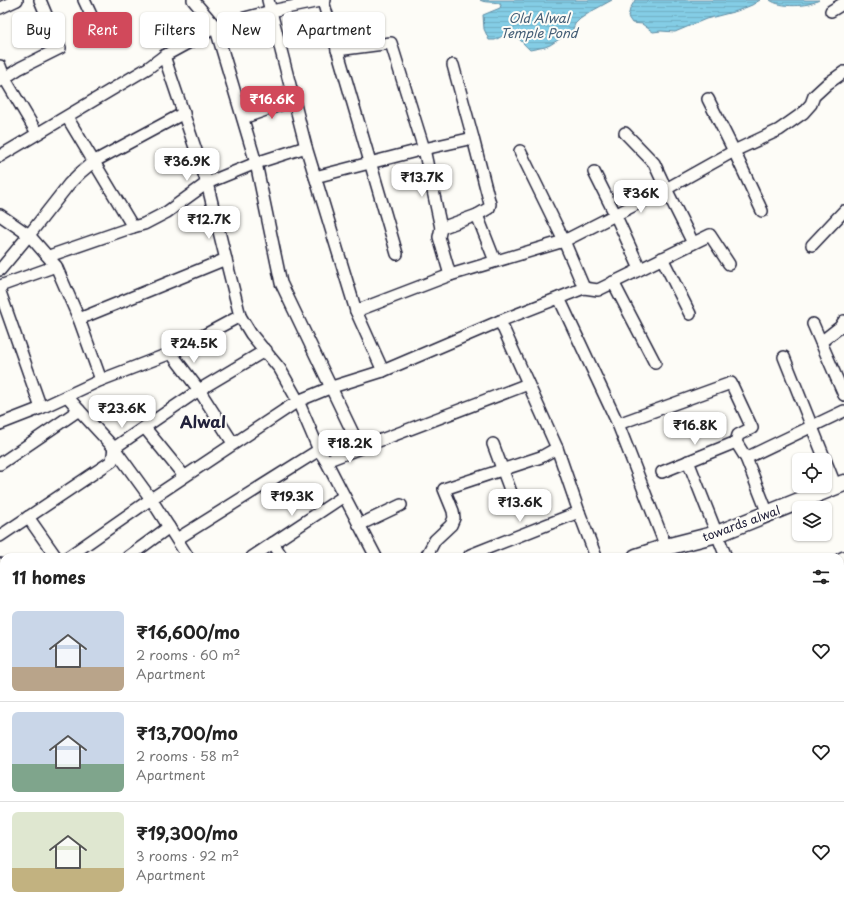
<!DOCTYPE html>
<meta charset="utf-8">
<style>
body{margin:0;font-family:"Playpen Sans",sans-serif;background:#f6f6f6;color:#222;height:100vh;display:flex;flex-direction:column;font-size:15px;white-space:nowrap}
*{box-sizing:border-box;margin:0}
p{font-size:13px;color:#767676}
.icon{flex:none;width:22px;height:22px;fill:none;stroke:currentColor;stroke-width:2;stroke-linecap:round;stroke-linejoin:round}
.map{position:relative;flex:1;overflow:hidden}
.panel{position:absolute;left:0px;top:553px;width:844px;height:356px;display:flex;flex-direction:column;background:#fff;border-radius:12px 12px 0 0;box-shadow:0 1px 3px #0004}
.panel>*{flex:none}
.top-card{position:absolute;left:12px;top:12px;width:400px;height:36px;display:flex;gap:8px}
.fabs{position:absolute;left:792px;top:453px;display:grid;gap:8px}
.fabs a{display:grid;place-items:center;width:40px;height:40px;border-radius:6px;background:#fff;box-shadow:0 1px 3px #0004;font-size:20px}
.price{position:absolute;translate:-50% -34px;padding:0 9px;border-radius:8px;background:#fff;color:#222;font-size:13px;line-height:26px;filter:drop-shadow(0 1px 2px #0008)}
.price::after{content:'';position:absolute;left:50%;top:24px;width:12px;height:9px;margin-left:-6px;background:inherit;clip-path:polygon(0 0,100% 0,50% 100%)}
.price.on{background:#d1495b;color:#fff}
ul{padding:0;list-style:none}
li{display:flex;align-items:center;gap:12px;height:100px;padding:0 12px}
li+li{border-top:1px solid #e0e0e0}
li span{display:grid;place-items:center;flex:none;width:112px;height:80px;border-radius:6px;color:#555}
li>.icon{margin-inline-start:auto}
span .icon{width:48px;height:48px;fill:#fffc;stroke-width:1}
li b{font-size:17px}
h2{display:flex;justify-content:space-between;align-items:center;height:48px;padding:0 12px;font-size:17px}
.tag{padding:0 14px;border-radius:6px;background:#fff;box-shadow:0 1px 3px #0004;font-size:14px;line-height:36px}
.tag.on{background:#d1495b;color:#fff}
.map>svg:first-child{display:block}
.water{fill:url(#water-rules);stroke:#5d89a1}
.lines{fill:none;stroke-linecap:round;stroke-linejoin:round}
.street-casing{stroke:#22223b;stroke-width:14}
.secondary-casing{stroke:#22223b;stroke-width:19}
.street{stroke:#fdfcf7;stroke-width:11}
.secondary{stroke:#fdfcf7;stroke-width:16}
.labels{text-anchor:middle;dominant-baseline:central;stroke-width:4;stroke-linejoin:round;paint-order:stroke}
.street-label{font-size:12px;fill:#22223b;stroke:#fdfcf7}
.water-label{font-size:13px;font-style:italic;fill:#445e76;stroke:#fdfcf7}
.district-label{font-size:16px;font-weight:bold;fill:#22223b;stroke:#fdfcf7}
</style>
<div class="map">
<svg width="844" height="909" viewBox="0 0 844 909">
<defs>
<pattern id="water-rules" width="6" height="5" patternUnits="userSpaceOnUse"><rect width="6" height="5" fill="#84cde5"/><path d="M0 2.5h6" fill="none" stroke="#72b0c5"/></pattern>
</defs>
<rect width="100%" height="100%" fill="#fdfcf7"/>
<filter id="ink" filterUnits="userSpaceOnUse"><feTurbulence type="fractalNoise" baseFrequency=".025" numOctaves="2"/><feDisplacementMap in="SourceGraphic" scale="8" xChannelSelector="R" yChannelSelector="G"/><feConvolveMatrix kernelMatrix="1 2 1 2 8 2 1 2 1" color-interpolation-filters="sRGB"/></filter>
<g filter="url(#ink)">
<g class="water">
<path d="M480 0H612L592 11 580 19 575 24 572 31 550 45 545 47 530 50C523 44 518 35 508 33L495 40H489L484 29 483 15 500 8 501 5C495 0 487 4 480 0Z"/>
<path d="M635 0H760L752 5 737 11 706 19 675 32 661 31 653 32 642 24 632 23 628 17 630 9Z"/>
<path d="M770 0H819C808 7 780 8 770 0Z"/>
</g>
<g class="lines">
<g class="street-casing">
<g id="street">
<path d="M84 0 100 34"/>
<path d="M193 0 215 26 256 163 281 283 360 448"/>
<path d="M268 0 306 147 356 311 383 371"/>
<path d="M323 1 397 254"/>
<path d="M0 8 17 0"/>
<path d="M831 11 844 3"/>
<path d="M337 50 391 43 424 149 441 228 477 215 495 261"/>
<path d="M164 56 207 183 240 316 251 334 280 369 298 401 319 450"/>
<path d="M453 65 473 138"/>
<path d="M0 66 5 79 37 133"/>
<path d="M0 81 20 68 60 48 40 0"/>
<path d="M708 99 734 151 762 211"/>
<path d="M67 117 133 227 144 224 167 212 207 183 256 163 306 147"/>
<path d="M243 118 294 100"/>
<path d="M625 133 654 163 666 189 693 243"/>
<path d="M0 156 148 68 164 56 206 33 215 26 271 11 325 0"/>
<path d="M594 172 615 214 640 269"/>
<path d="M315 177 424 149 473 138 490 204 489 208 477 215"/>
<path d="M0 215 29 235 0 270"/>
<path d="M441 228 439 237 450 275"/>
<path d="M812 245 844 211"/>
<path d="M49 256 133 227"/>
<path d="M662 258 690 314"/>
<path d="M56 266 79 319 101 380"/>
<path d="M613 282 655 363"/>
<path d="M0 286 56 266 29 235 69 184 80 173 93 162 184 113"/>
<path d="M584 288 564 241 666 189 734 151 779 130 803 113 811 104 814 96 827 84 844 72"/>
<path d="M0 292 41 408"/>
<path d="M559 298 618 424 666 547"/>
<path d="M356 311 450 275 564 241 520 151"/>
<path d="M79 319 226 259"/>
<path d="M500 321 557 448 579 512 596 557"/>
<path d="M813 324 844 395"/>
<path d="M821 342 840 327 844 321"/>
<path d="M171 353 199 390 233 443"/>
<path d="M784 357 836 487"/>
<path d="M79 410 114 448 151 499 188 557"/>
<path d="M0 424 41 408 101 380 171 353 240 316"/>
<path d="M618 424 731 383 752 428 738 435 736 442 746 458 768 514"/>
<path d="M145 428 184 476"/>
<path d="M493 444 512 495"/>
<path d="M746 458 844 411"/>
<path d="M326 461 376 557"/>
<path d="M688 461 726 557"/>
<path d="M0 464 79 410 67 396"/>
<path d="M662 472 736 442"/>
<path d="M28 517 56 557"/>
<path d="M359 525 401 505"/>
<path d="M0 536 112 461 114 448 199 390 266 350"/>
<path d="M177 539 319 450 326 461 528 384"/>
<path d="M273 543 282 557"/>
<path d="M470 555 579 512"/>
<path d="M68 557 151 499 298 401 332 387 383 371 500 321 584 288 598 290 710 235 729 264"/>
<path d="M128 557 169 527"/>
<path d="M252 557 344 496"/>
<path d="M426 557 435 540 451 525 454 518 453 511 444 489 541 457 557 448"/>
<path d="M840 559 844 557"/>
<path d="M0 564 4 569"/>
<path d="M0 606 4 603"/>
<path d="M842 628 844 627"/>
<path d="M0 669 4 675"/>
<path d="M0 742 4 748"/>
<path d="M840 809 844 807"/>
<path d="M0 867 4 872"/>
<path d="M840 869 844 884"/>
<path d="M28 905 30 909"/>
<path d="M82 905 84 909"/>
<path d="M224 905 226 909"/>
<path d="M362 905 365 909"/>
<path d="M422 905 425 909"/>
<path d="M552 905 555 909"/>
<path d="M705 905 706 909"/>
<path d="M239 909 244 905"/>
<path d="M494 909 500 905"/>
<path d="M587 909 593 905"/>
<path d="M768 909 786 905"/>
</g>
</g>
<g class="secondary-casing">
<g id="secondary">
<path d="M636 557 666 547 717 534 844 483"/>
<path d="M0 814 4 811"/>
</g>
</g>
<use href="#street" class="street"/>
<use href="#secondary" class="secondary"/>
</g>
</g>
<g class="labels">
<g class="street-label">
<text transform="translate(741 523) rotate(-20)">towards alwal</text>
</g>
<g class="water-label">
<text x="539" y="17">Old Alwal<tspan x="539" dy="15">Temple Pond</tspan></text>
</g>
<g class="district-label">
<text x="203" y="421">Alwal</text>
</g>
</g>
</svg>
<div class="fabs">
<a><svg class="icon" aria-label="locate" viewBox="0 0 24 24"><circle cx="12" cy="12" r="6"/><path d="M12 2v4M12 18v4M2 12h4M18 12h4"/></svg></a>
<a><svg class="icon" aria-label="layers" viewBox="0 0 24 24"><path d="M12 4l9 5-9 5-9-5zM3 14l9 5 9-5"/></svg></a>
</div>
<b class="price on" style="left:272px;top:120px">₹16.6K</b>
<b class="price" style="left:187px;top:182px">₹36.9K</b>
<b class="price" style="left:422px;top:198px">₹13.7K</b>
<b class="price" style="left:641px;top:214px">₹36K</b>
<b class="price" style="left:209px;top:240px">₹12.7K</b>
<b class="price" style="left:194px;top:364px">₹24.5K</b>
<b class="price" style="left:122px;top:429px">₹23.6K</b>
<b class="price" style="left:695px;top:446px">₹16.8K</b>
<b class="price" style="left:350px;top:464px">₹18.2K</b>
<b class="price" style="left:292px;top:517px">₹19.3K</b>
<b class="price" style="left:520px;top:523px">₹13.6K</b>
<div class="top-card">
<a class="tag">Buy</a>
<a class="tag on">Rent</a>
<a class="tag">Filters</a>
<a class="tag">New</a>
<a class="tag">Apartment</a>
</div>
<section class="panel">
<h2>11 homes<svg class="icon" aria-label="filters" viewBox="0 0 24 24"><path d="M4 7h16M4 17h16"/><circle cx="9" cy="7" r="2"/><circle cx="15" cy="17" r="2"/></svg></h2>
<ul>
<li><span style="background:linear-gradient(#c9d6e8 70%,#b9a48a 0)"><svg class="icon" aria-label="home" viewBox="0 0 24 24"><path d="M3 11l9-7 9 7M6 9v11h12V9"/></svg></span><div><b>₹16,600/mo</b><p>2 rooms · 60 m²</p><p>Apartment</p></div><svg class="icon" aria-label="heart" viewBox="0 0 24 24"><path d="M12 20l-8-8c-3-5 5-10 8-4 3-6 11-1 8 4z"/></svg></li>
<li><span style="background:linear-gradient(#c9d6e8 65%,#7fa58c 0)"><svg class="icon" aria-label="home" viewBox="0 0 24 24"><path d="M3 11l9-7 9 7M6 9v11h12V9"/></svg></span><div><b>₹13,700/mo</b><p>2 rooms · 58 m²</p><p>Apartment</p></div><svg class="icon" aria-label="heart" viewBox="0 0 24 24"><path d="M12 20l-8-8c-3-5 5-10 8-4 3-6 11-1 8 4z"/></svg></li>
<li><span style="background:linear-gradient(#dfe7d0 70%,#c2b280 0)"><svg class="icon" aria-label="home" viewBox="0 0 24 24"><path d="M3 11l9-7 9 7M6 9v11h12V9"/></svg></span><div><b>₹19,300/mo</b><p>3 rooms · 92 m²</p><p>Apartment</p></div><svg class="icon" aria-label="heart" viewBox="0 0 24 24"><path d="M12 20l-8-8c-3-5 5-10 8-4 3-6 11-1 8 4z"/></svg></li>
</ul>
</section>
</div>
